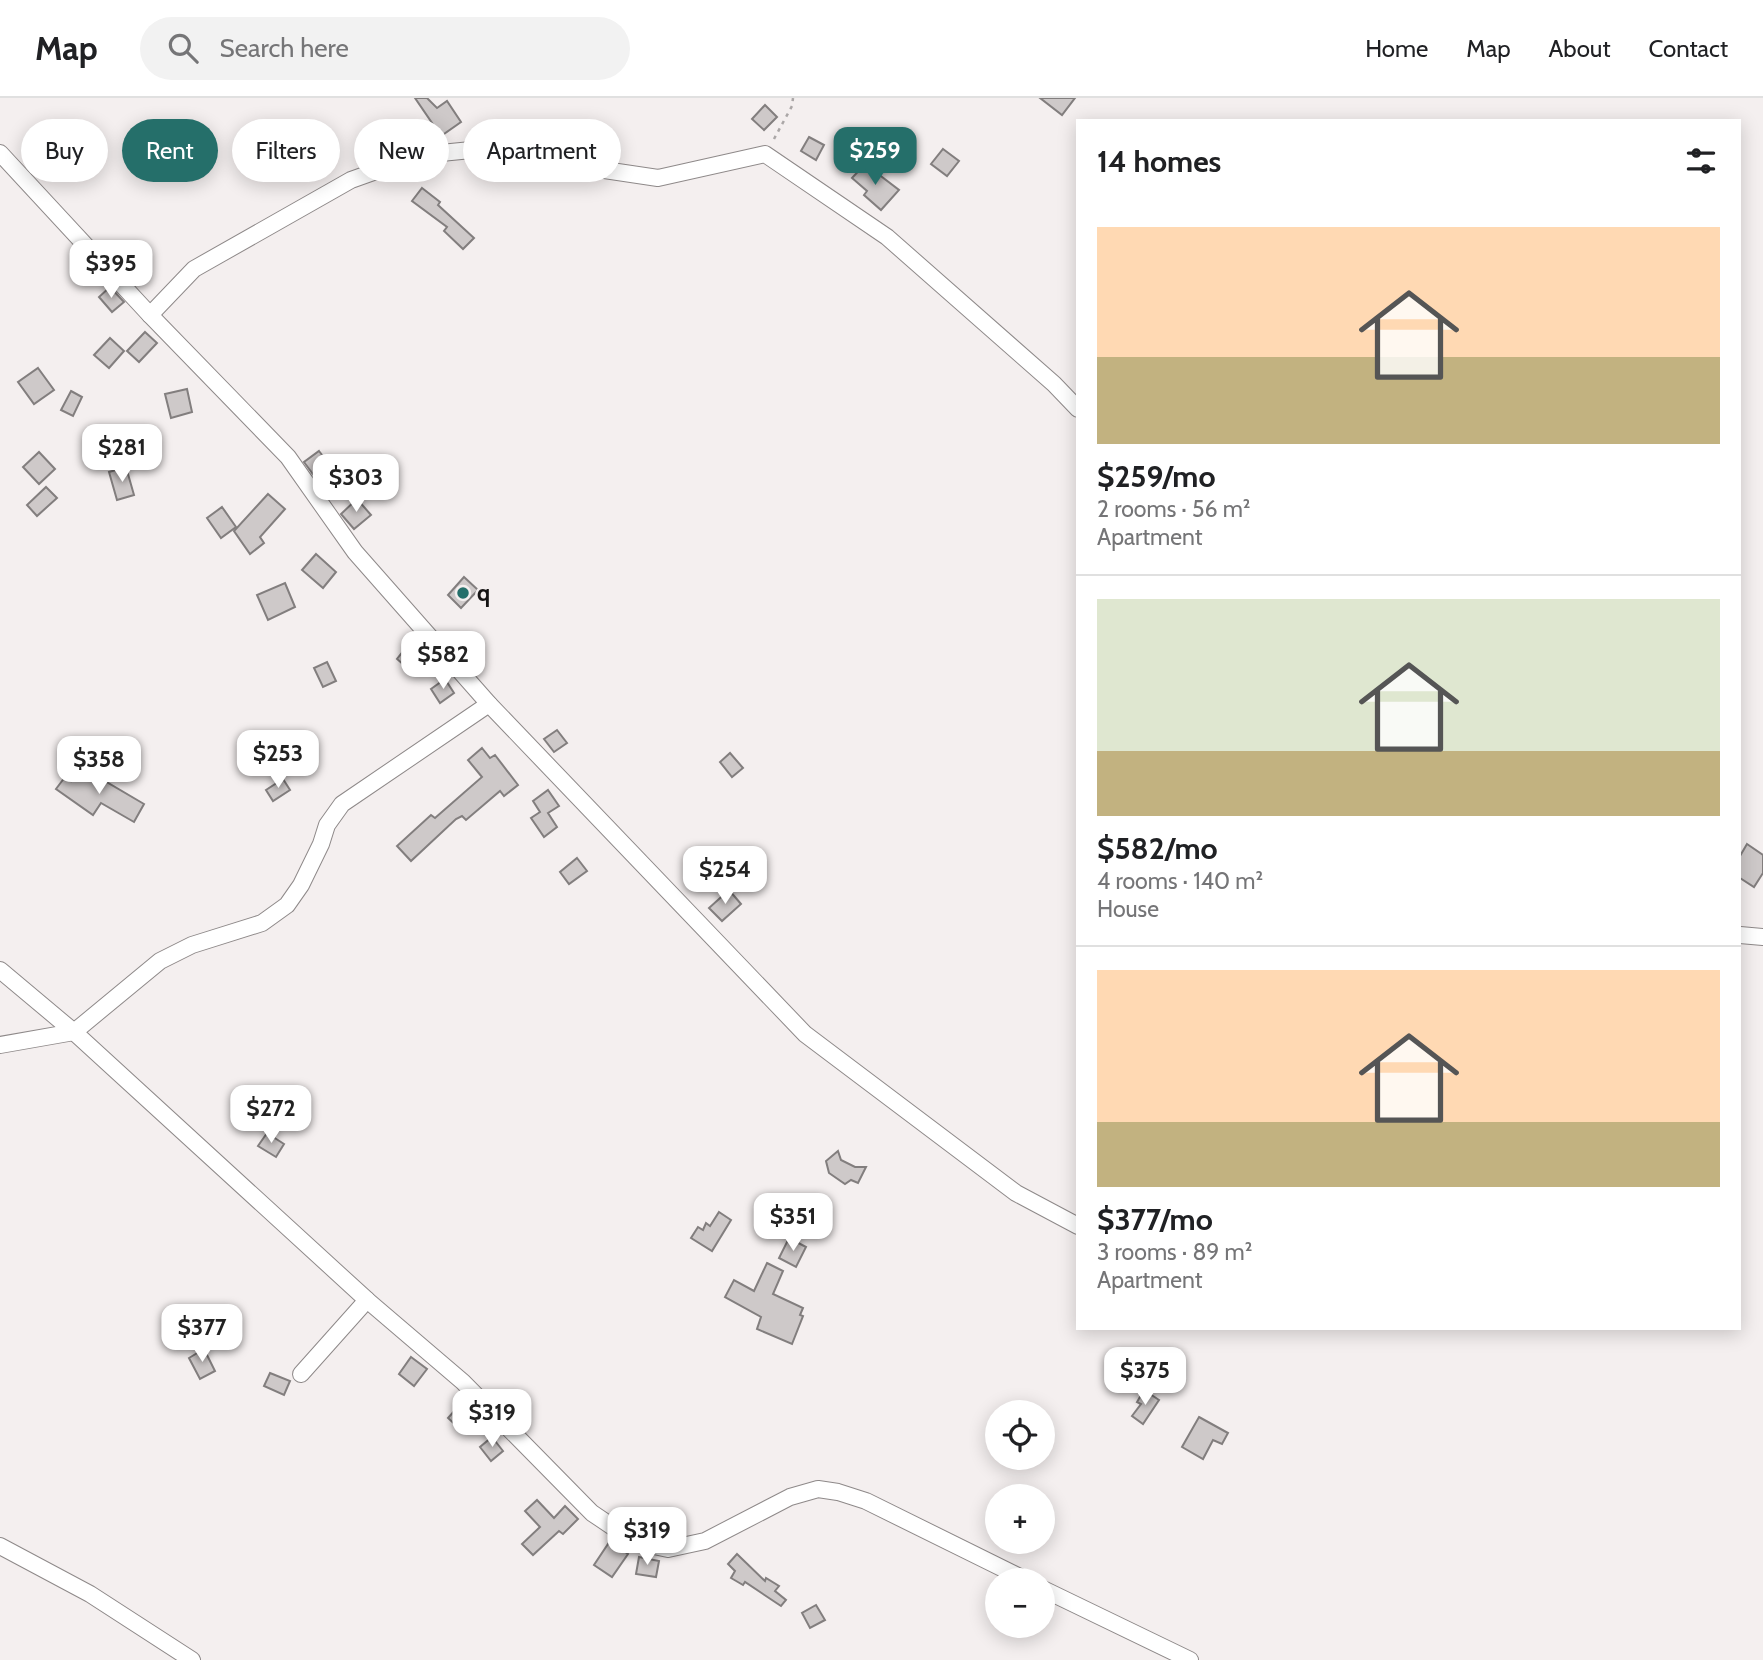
<!DOCTYPE html>
<meta charset="utf-8">
<style>
body{margin:0;font-family:Cabin,sans-serif;background:#f2f2f2;color:#202124;height:100vh;display:flex;flex-direction:column;font-size:26px;white-space:nowrap}
*{box-sizing:border-box;margin:0}
p{font-size:23px;color:#757577}
.icon{flex:none;width:38px;height:38px;fill:none;stroke:currentColor;stroke-width:2;stroke-linecap:round;stroke-linejoin:round}
.map{position:relative;flex:1;overflow:hidden}
.panel{position:absolute;left:1076px;top:21px;width:665px;height:1211px;display:flex;flex-direction:column;background:#fff;border-radius:0px;box-shadow:0 4px 18px #0003}
.panel>*{flex:none}
.banner{position:absolute;left:21px;top:21px;width:665px;height:63px;display:flex;gap:14px}
.tools{position:absolute;left:985px;top:1302px;display:grid;gap:14px}
.tools a{display:grid;place-items:center;width:70px;height:70px;border-radius:50%;background:#fff;box-shadow:0 4px 18px #0003;font-size:35px}
.price{position:absolute;translate:-50% -60px;padding:0 16px;border-radius:14px;background:#fff;color:#222;font-size:23px;line-height:46px;filter:drop-shadow(0 2px 4px #0008)}
.price::after{content:'';position:absolute;left:50%;top:42px;width:21px;height:16px;margin-left:-10px;background:inherit;clip-path:polygon(0 0,100% 0,50% 100%)}
.price.selected{background:#256f6a;color:#fff}
ul{padding:0;list-style:none}
li{display:grid;align-content:center;gap:14px;height:371px;padding:0 21px}
li+li{border-top:2px solid #e0e0e0}
li span{display:grid;place-items:center;height:217px;border-radius:0px;color:#555}
li>.icon{margin-inline-start:auto}
span .icon{width:126px;height:126px;fill:#fffc;stroke-width:1}
li b{font-size:30px}
h2{display:flex;justify-content:space-between;align-items:center;height:84px;padding:0 21px;font-size:30px}
.chip{padding:0 24px;border-radius:32px;background:#fff;box-shadow:0 4px 18px #0003;font-size:24px;line-height:63px}
.chip.selected{background:#256f6a;color:#fff}
header{display:flex;align-items:center;gap:42px;box-sizing:border-box;height:98px;padding:0 35px;background:#fff;border-bottom:2px solid #e0e0e0}
header strong{font-size:33px}
nav{display:flex;gap:38px;margin-inline-start:auto;font-size:24px}
.search{width:490px;height:63px;background:#f2f2f2;display:flex;align-items:center;gap:18px;box-sizing:border-box;padding:0 24px;border-radius:38px;color:#757577;font-size:26px}
.map>svg:first-child{display:block}
.building{fill:#cec9c9;stroke:#827e7e;stroke-width:2}
.lines{fill:none;stroke-linecap:round;stroke-linejoin:round}
.street-casing{stroke:#8e8989;stroke-width:18}
.path{stroke:#aba7a7;stroke-width:2.5;stroke-dasharray:3.5 5;stroke-linecap:butt}
.street{stroke:#fff;stroke-width:16}
.poi-dot{fill:#256f6a;stroke:#f4efef;stroke-width:2.5}
.labels{text-anchor:middle;dominant-baseline:central;stroke-width:5;stroke-linejoin:round;paint-order:stroke}
.poi-label{font-size:23px;font-weight:bold;fill:#151313;stroke:#f4efef;text-anchor:start}
</style>
<header>
<strong>Map</strong>
<div class="search"><svg class="icon" aria-label="search" viewBox="0 0 24 24"><circle cx="10" cy="10" r="6"/><path d="M15 15l6 6"/></svg>Search here</div>
<nav><a>Home</a><a>Map</a><a>About</a><a>Contact</a></nav>
</header>
<div class="map">
<svg width="1763" height="1562" viewBox="0 0 1763 1562">
<rect width="100%" height="100%" fill="#f4efef"/>
<g class="building">
<path d="M415 0H427L437 10 447 3 461 24 441 38Z"/>
<path d="M1040 0H1075L1062 17Z"/>
<path d="M765 7 777 19 764 32 752 21Z"/>
<path d="M409 25 414 40 398 45 393 30Z"/>
<path d="M809 39 824 47 816 62 801 53Z"/>
<path d="M943 51 959 63 947 78 931 66Z"/>
<path d="M865 66 899 92 881 112 864 97 867 93 852 80Z"/>
<path d="M422 90 440 104 438 107 474 140 463 151 444 133 447 129 412 103Z"/>
<path d="M110 189 124 204 112 214 99 199Z"/>
<path d="M145 234 157 245 139 264 127 253Z"/>
<path d="M110 240 124 253 109 270 94 257Z"/>
<path d="M38 270 54 292 34 306 18 284Z"/>
<path d="M187 291 192 314 171 320 165 296Z"/>
<path d="M71 293 82 299 73 318 61 312Z"/>
<path d="M319 353 339 379 324 391 304 364Z"/>
<path d="M39 354 55 371 39 386 23 369Z"/>
<path d="M126 369 134 397 117 402 109 374Z"/>
<path d="M46 389 57 400 37 418 27 407Z"/>
<path d="M268 396 285 411 260 439 264 445 250 456 234 433Z"/>
<path d="M357 401 371 417 354 431 341 416Z"/>
<path d="M222 409 236 429 221 440 207 420Z"/>
<path d="M316 456 336 474 323 490 302 472Z"/>
<path d="M464 479 478 492 461 510 448 497Z"/>
<path d="M285 485 295 509 268 522 257 497Z"/>
<path d="M409 546 426 560 413 575 397 561Z"/>
<path d="M327 564 336 583 323 589 314 570Z"/>
<path d="M445 581 454 595 440 605 431 591Z"/>
<path d="M557 632 567 645 554 654 544 641Z"/>
<path d="M482 650 490 660 495 657 518 687 504 698 500 693 466 722 462 718 456 721 411 763 397 748 431 717 435 720 482 679 468 662Z"/>
<path d="M730 655 743 670 732 679 720 664Z"/>
<path d="M80 670 101 686 103 682 144 706 134 724 101 705 93 717 56 691 65 679 71 683Z"/>
<path d="M283 681 290 692 273 703 266 692Z"/>
<path d="M548 692 559 708 548 715 557 729 544 739 531 720 540 714 533 703Z"/>
<path d="M1747 746 1763 757V775L1754 789 1740 780V758Z"/>
<path d="M577 760 587 773 569 786 560 774Z"/>
<path d="M729 792 741 806 722 823 709 810Z"/>
<path d="M267 1035 284 1046 276 1059 258 1048Z"/>
<path d="M838 1053 841 1062 855 1069H866L858 1085 851 1082 845 1086 829 1075 826 1063Z"/>
<path d="M719 1114 731 1122 712 1153 691 1140 698 1129 703 1132 706 1125 710 1128Z"/>
<path d="M789 1140 806 1149 796 1169 779 1160Z"/>
<path d="M767 1165 783 1173 773 1196 803 1210 800 1217 803 1218 792 1246 757 1231 761 1219 725 1199 734 1182 754 1193Z"/>
<path d="M204 1251 215 1273 200 1281 189 1260Z"/>
<path d="M411 1259 427 1271 414 1288 399 1276Z"/>
<path d="M270 1275 290 1283 284 1297 264 1288Z"/>
<path d="M1144 1292 1159 1302 1143 1326 1132 1318 1141 1306 1137 1304Z"/>
<path d="M465 1301 479 1316 465 1331H460L448 1320Z"/>
<path d="M1199 1319 1228 1335 1222 1346 1213 1342 1203 1361 1182 1349Z"/>
<path d="M492 1339 503 1353 491 1363 480 1349Z"/>
<path d="M537 1402 554 1420 565 1408 578 1421 563 1436 559 1433 533 1457 522 1446 540 1429 525 1413Z"/>
<path d="M610 1443 628 1456 612 1479 594 1467Z"/>
<path d="M737 1456 765 1483 766 1480 779 1488 775 1493 786 1502 781 1508 745 1484 743 1487 731 1480 735 1473 728 1466Z"/>
<path d="M639 1459 659 1463 656 1479 636 1476Z"/>
<path d="M816 1507 825 1522 810 1530 802 1515Z"/>
</g>
<g class="lines">
<g class="street-casing">
<g id="street">
<path d="M0 55 150 217 288 359 355 454 489 606 805 936 1016 1095 1078 1128"/>
<path d="M150 217 194 171 351 82 421 57 471 52 658 80 765 56 887 139 1054 286 1078 311"/>
<path d="M1740 837 1763 839"/>
<path d="M0 872 74 934 367 1202 463 1284 592 1415 635 1444 668 1451 705 1443 790 1399 818 1391 838 1394 866 1403 1026 1482"/>
<path d="M0 947 74 934 160 863 192 847 262 825 287 807 301 787 321 746 327 727 342 706 489 606"/>
<path d="M301 1276 367 1202"/>
<path d="M0 1448 90 1496 192 1562"/>
<path d="M1043 1491 1190 1562"/>
</g>
</g>
<path class="path" d="M774 41 792 8 793 0"/>
<use href="#street" class="street"/>
</g>
<circle class="poi-dot" cx="463" cy="495" r="7"/>
<g class="labels">
<g class="poi-label">
<text x="477" y="495">q</text>
</g>
</g>
</svg>
<div class="tools">
<a><svg class="icon" aria-label="locate" viewBox="0 0 24 24"><circle cx="12" cy="12" r="6"/><path d="M12 2v4M12 18v4M2 12h4M18 12h4"/></svg></a>
<a>+</a>
<a>−</a>
</div>
<b class="price selected" style="left:875px;top:89px">$259</b>
<b class="price" style="left:111px;top:202px">$395</b>
<b class="price" style="left:122px;top:386px">$281</b>
<b class="price" style="left:356px;top:416px">$303</b>
<b class="price" style="left:443px;top:593px">$582</b>
<b class="price" style="left:278px;top:692px">$253</b>
<b class="price" style="left:99px;top:698px">$358</b>
<b class="price" style="left:725px;top:808px">$254</b>
<b class="price" style="left:271px;top:1047px">$272</b>
<b class="price" style="left:793px;top:1155px">$351</b>
<b class="price" style="left:202px;top:1266px">$377</b>
<b class="price" style="left:1145px;top:1309px">$375</b>
<b class="price" style="left:492px;top:1351px">$319</b>
<b class="price" style="left:647px;top:1469px">$319</b>
<div class="banner">
<a class="chip">Buy</a>
<a class="chip selected">Rent</a>
<a class="chip">Filters</a>
<a class="chip">New</a>
<a class="chip">Apartment</a>
</div>
<section class="panel">
<h2>14 homes<svg class="icon" aria-label="filters" viewBox="0 0 24 24"><path d="M4 7h16M4 17h16"/><circle cx="9" cy="7" r="2"/><circle cx="15" cy="17" r="2"/></svg></h2>
<ul>
<li><span style="background:linear-gradient(#ffd9b3 60%,#c2b280 0)"><svg class="icon" aria-label="home" viewBox="0 0 24 24"><path d="M3 11l9-7 9 7M6 9v11h12V9"/></svg></span><div><b>$259/mo</b><p>2 rooms · 56 m²</p><p>Apartment</p></div></li>
<li><span style="background:linear-gradient(#dfe7d0 70%,#c2b280 0)"><svg class="icon" aria-label="home" viewBox="0 0 24 24"><path d="M3 11l9-7 9 7M6 9v11h12V9"/></svg></span><div><b>$582/mo</b><p>4 rooms · 140 m²</p><p>House</p></div></li>
<li><span style="background:linear-gradient(#ffd9b3 70%,#c2b280 0)"><svg class="icon" aria-label="home" viewBox="0 0 24 24"><path d="M3 11l9-7 9 7M6 9v11h12V9"/></svg></span><div><b>$377/mo</b><p>3 rooms · 89 m²</p><p>Apartment</p></div></li>
</ul>
</section>
</div>
